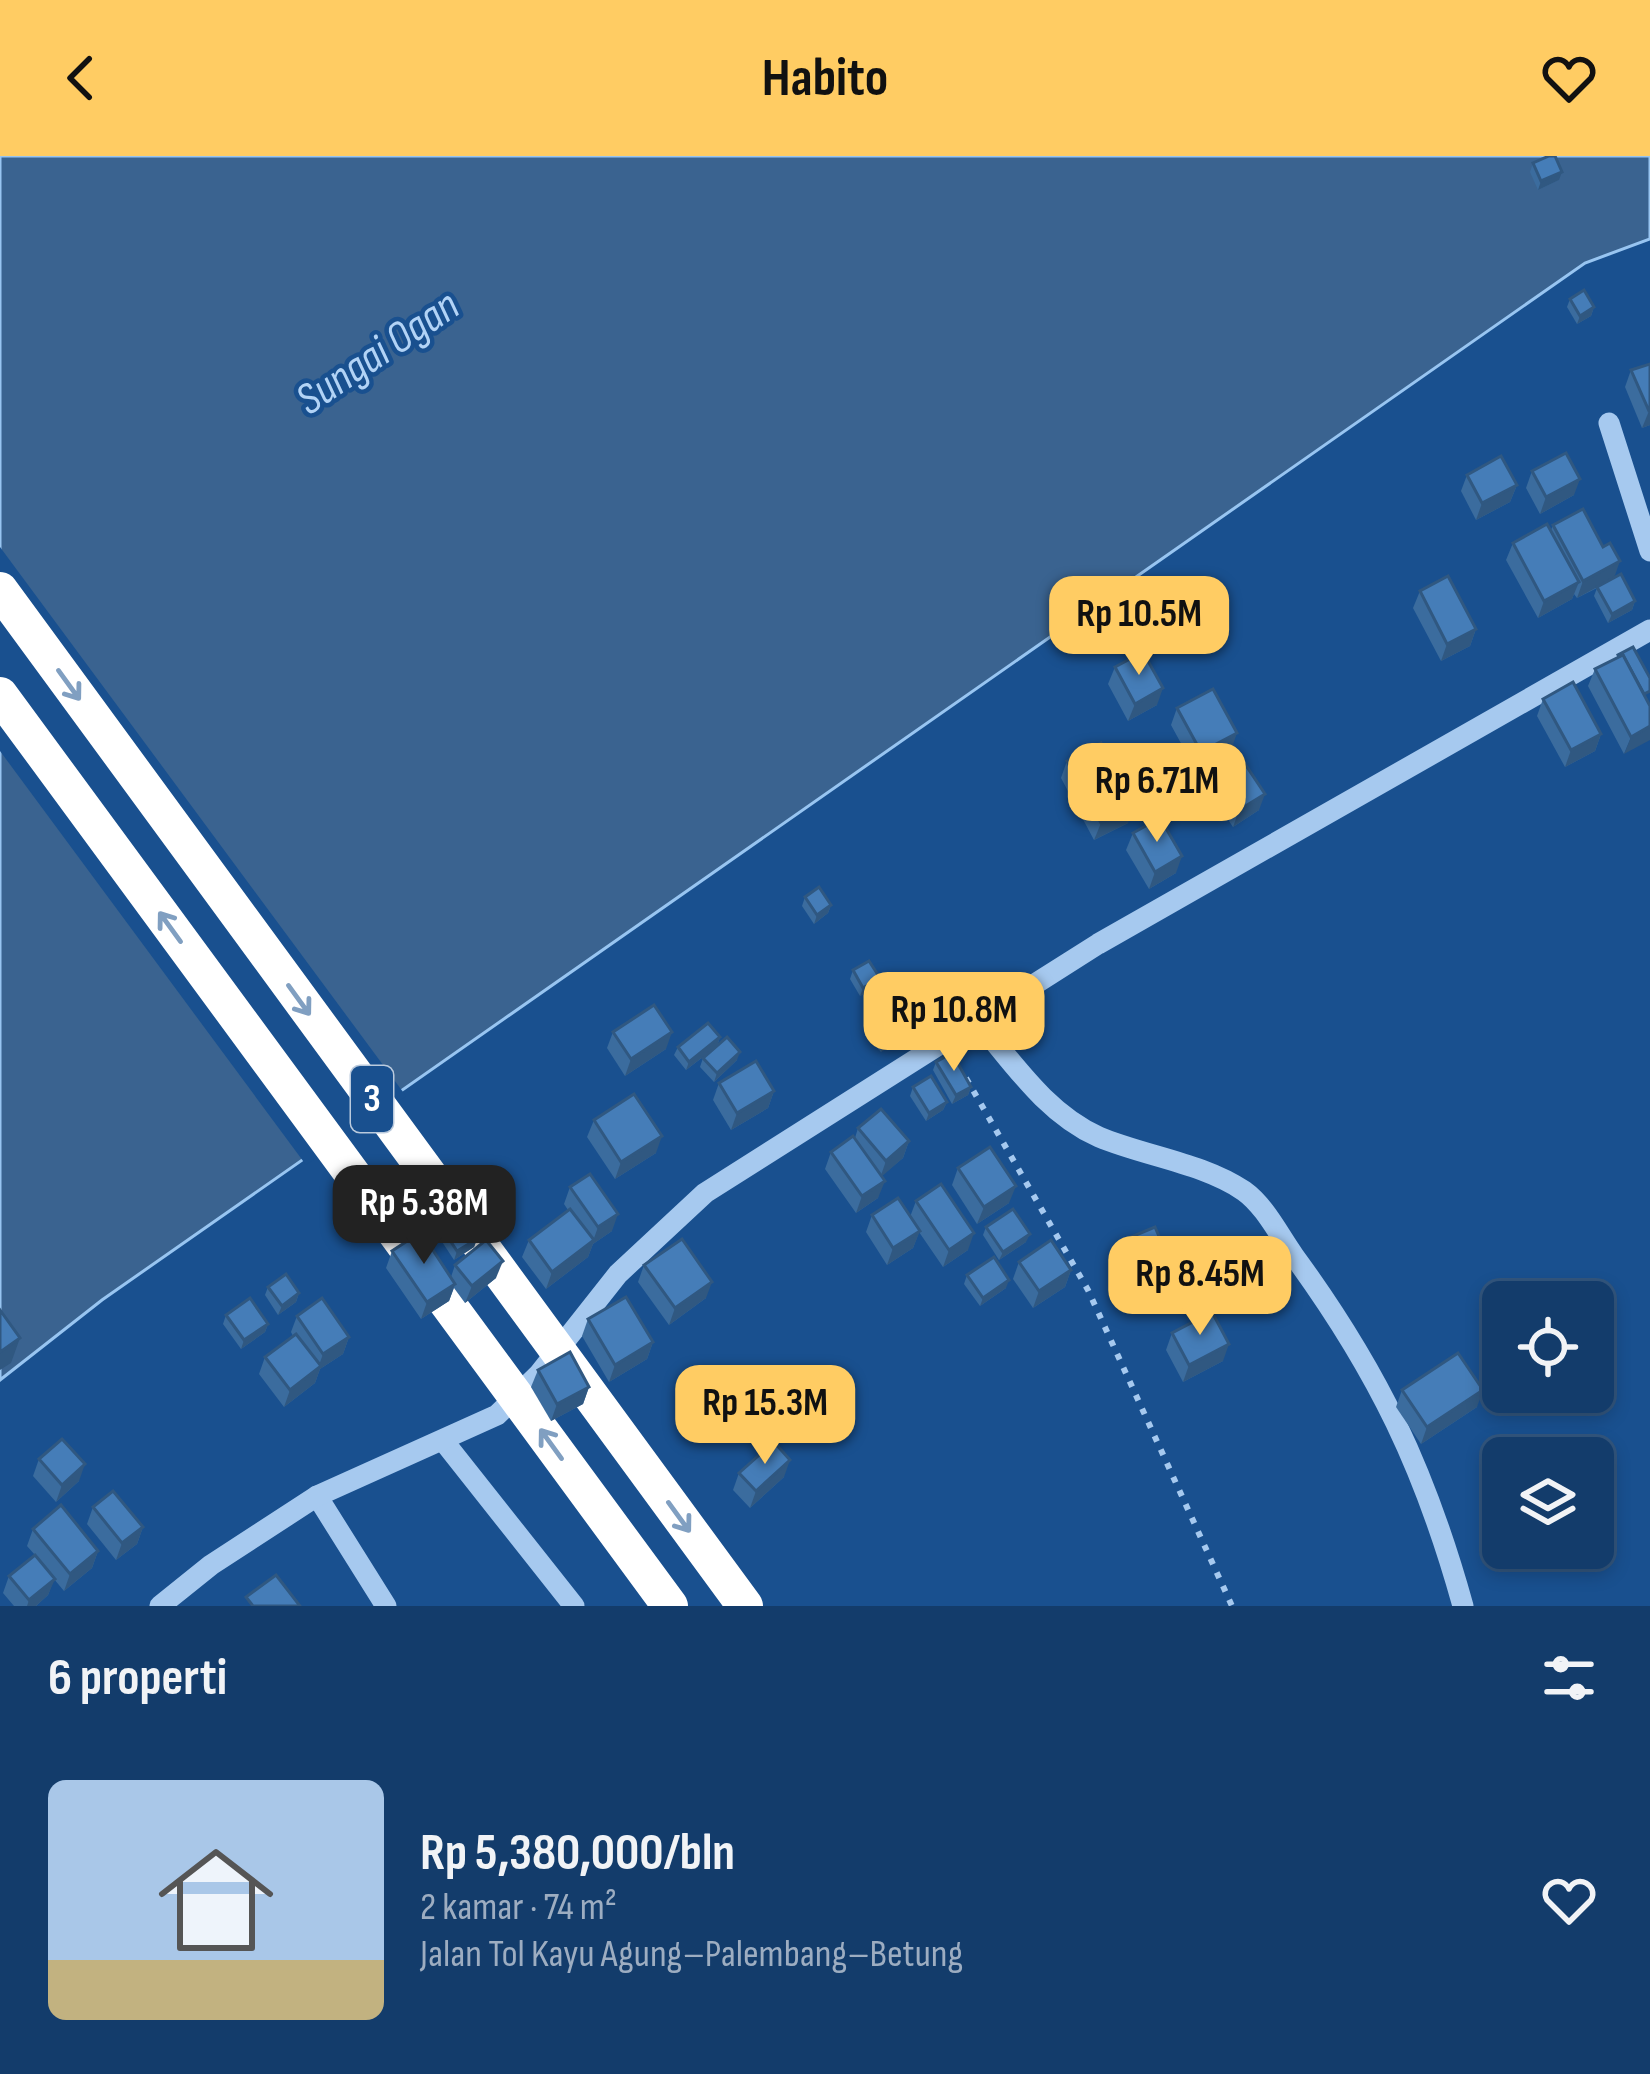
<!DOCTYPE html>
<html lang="id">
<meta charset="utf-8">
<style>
body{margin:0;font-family:"Sofia Sans Condensed",sans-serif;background:#204773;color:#f1f3f6;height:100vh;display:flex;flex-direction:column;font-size:45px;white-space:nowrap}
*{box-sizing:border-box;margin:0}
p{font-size:39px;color:#9dadc1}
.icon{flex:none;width:66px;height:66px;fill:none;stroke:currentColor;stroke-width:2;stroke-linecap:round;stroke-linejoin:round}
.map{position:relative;height:1450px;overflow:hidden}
.drawer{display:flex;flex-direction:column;background:#133c6b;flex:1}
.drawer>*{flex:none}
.fabs{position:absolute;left:1482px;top:1125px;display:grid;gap:24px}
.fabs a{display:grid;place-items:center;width:132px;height:132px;border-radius:18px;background:#133c6b;box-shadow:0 6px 18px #0003,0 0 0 3px #32567e;font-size:60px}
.price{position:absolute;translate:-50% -102px;padding:0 27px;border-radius:24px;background:#ffcc63;color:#111;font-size:39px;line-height:78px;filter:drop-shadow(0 3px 6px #0008)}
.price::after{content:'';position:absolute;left:50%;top:72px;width:36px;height:27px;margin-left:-18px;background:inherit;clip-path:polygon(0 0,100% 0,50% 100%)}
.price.on{background:#222;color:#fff}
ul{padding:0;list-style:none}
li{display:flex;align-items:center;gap:36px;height:300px;padding:0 48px}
li span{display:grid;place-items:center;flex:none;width:336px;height:240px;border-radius:18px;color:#555}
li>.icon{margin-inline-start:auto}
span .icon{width:144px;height:144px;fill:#fffc;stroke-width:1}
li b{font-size:51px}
h2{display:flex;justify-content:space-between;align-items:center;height:144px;padding:0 48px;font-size:51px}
header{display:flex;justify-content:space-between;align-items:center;height:156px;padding:0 48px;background:#ffcc63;color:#111;font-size:54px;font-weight:700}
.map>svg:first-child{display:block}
.water{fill:#3a6390;stroke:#98c5f1;stroke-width:3}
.pier{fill:#19508f}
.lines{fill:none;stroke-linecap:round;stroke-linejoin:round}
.path{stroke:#a6c9ef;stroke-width:6;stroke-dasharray:6 9;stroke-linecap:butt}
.minor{stroke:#a6c9ef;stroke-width:21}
.highway-bridge{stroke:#fff;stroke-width:36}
.wall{fill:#3b6c9e}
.shaded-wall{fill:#305881}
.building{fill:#457db8;stroke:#305881;stroke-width:3}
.oneway{stroke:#809fc1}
.labels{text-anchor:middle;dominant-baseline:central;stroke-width:9;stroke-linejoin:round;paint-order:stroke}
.shield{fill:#19508f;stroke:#bacadd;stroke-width:3}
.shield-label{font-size:39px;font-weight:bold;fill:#fff}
.water-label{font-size:45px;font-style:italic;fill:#b2d3f6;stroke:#19508f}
</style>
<header><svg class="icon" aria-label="back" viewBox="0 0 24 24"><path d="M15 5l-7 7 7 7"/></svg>Habito<svg class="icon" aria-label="heart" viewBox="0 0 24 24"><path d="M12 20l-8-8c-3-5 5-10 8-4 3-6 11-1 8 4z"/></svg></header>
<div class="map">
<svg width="1650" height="1450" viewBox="0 0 1650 1450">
<rect width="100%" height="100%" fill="#19508f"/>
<path class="water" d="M0 0H1650V83L1585 107 102 1144 0 1224Z"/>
<path class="pier" d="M0 391 406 940 306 1009 0 595Z"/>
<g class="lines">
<path class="path" d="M966 922 1088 1134 1232 1450"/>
<g class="minor">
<path d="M1609 267 1650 395"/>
<path d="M975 862C1012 905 1045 957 1099 981 1144 1000 1203 1007 1244 1035 1265 1050 1279 1079 1294 1100 1378 1215 1425 1313 1463 1450"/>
<path d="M445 1287 574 1450"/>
<path d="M317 1340 386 1450"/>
<path d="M160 1450 211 1409 317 1340 497 1259 539 1218 618 1118 705 1037 1098 788 1650 474"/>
</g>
<g class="highway-bridge">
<path d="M0 434 745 1450"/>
<path d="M0 539 670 1450"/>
</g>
</g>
<g class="wall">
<path d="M1533 7 1559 24 1538 34 1530 16Z"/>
<path d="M1570 143 1594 151 1591 160 1577 168 1567 151Z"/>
<path d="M1650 208V269L1642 272 1625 231 1631 214Z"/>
<path d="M1532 315 1574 339 1540 358 1526 332Z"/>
<path d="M1467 319 1517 329 1510 346 1476 364 1461 335Z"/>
<path d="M1553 369 1614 422 1635 445 1632 454 1608 467 1594 440 1597 432 1577 442 1574 438 1572 443 1538 462 1506 404 1513 387 1551 374Z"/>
<path d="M1420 435 1476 473 1470 490 1441 505 1413 452Z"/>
<path d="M1618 499 1647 543 1624 598 1588 530 1595 513 1617 502Z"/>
<path d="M1115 511 1157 549 1128 565 1108 528Z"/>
<path d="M1543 543 1601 578 1595 595 1565 611 1537 560Z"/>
<path d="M1177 552 1232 590 1259 654 1233 671 1201 624 1207 607 1195 613 1171 569Z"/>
<path d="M1067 605 1128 667 1094 684 1061 622Z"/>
<path d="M1133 677 1176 717 1149 733 1126 694Z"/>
<path d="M805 741 831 749 828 757 814 768 802 750Z"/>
<path d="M853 814 880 822 876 831 860 840 850 823Z"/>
<path d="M914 871 881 896 867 880 871 872Z"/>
<path d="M613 876 666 893 625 920 607 892Z"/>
<path d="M720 881 717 890 737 904 714 926 700 911 703 902 716 891 686 914 674 899 678 891Z"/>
<path d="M936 906 971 931 968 939 952 948 933 914Z"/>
<path d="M719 927 774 935 768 952 731 974 713 944Z"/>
<path d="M913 931 947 946 943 954 926 965 910 940Z"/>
<path d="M594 964 656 997 615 1023 587 981Z"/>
<path d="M858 972 909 985 903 1002 881 1020 878 1042 856 1057 825 1013 831 996 855 982Z"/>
<path d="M958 1012 1009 1047 977 1068 952 1029Z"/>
<path d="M570 1031 612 1075 593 1088 588 1101 546 1133 522 1101 529 1084 568 1054 564 1048Z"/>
<path d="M916 1045 968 1094 943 1111 919 1076 913 1092 887 1109 866 1076 872 1059 910 1061Z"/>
<path d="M434 1060 477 1083 474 1091 454 1104 431 1069Z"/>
<path d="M986 1071 1026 1086 999 1104 983 1079Z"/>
<path d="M1131 1081 1166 1113 1142 1123 1128 1090Z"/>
<path d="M392 1095 451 1121 455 1109 496 1122 465 1147 454 1132 449 1145 421 1163 386 1112Z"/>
<path d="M1019 1106 1071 1114 1065 1131 1033 1152 1013 1123Z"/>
<path d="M644 1109 706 1142 669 1169 638 1126Z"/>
<path d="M967 1119 1006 1132 980 1150 964 1128Z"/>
<path d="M268 1131 299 1137 296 1146 278 1159 265 1139Z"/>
<path d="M226 1159 268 1168 265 1176 241 1193 223 1168Z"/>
<path d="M297 1160 349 1181 343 1198 320 1213 315 1227 284 1251 259 1218 265 1201 293 1180 291 1176Z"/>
<path d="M588 1163 653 1186 647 1203 609 1226 582 1180Z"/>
<path d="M1172 1177 1223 1205 1183 1226 1166 1194Z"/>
<path d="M538 1214 589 1231 583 1248 551 1265 531 1231Z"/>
<path d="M1402 1234 1477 1251 1421 1288 1396 1251Z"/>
<path d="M39 1303 79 1325 56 1346 33 1320Z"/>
<path d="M739 1317 784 1321 750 1352 733 1334Z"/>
<path d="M93 1351 143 1371 137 1388 116 1404 87 1368Z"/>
<path d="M33 1373 98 1395 92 1412 64 1435 54 1423 48 1439 36 1450H14L3 1437 9 1420 35 1399 27 1390Z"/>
</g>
<g class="shaded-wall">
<path d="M1562 16 1559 24 1538 34 1541 25Z"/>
<path d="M1594 151 1591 160 1577 168 1580 160Z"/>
<path d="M1649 255H1650V269L1642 272Z"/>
<path d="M1580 323 1574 339 1540 358 1546 341Z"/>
<path d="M1517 329 1510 346 1476 364 1482 347Z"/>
<path d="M1620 405 1614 422 1577 442 1583 425Z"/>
<path d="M1579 426 1572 443 1538 462 1544 445Z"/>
<path d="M1635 445 1632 454 1608 467 1612 458Z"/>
<path d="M1476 473 1470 490 1441 505 1447 488Z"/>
<path d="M1163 532 1157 549 1128 565 1135 548Z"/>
<path d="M1650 570V584L1624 598 1631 581Z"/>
<path d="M1237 577 1231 594 1195 613 1201 596Z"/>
<path d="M1601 578 1595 595 1565 611 1571 594Z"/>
<path d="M1265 638 1259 654 1233 671 1239 654Z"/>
<path d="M1134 650 1128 667 1094 684 1101 667Z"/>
<path d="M1182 700 1176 717 1149 733 1155 716Z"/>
<path d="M831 749 828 757 814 768 817 759Z"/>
<path d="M880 822 876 831 860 840 863 832Z"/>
<path d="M917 862 914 871 881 896 884 888Z"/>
<path d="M672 876 666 893 625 920 631 903Z"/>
<path d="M720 881 717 890 686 914 689 906Z"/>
<path d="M740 896 737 904 714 926 717 917Z"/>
<path d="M971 931 968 939 952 948 956 939Z"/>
<path d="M774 935 768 952 731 974 737 957Z"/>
<path d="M947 946 943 954 926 965 929 957Z"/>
<path d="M662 980 656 997 615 1023 621 1006Z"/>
<path d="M909 985 903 1002 880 1022 886 1005Z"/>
<path d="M885 1025 878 1042 856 1057 862 1040Z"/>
<path d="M1016 1030 1009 1047 977 1068 984 1051Z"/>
<path d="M618 1058 612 1075 593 1088 588 1101 546 1133 552 1116 593 1085 598 1071Z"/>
<path d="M920 1075 913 1092 887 1109 893 1092Z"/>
<path d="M974 1077 968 1094 943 1111 949 1094Z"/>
<path d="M1030 1078 1026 1086 999 1104 1003 1096Z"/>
<path d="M477 1083 474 1091 454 1104 457 1095Z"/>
<path d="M1169 1104 1166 1113 1142 1123 1145 1114Z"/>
<path d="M503 1105 496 1122 465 1147 472 1130Z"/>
<path d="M1071 1114 1065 1131 1033 1152 1039 1135Z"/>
<path d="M1009 1124 1006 1132 980 1150 983 1142Z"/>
<path d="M712 1126 706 1142 669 1169 675 1152Z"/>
<path d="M455 1128 449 1145 421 1163 427 1146Z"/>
<path d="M299 1137 296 1146 278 1159 282 1150Z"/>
<path d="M268 1168 265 1176 241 1193 244 1184Z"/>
<path d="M349 1181 343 1198 320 1213 315 1227 284 1251 290 1234 318 1212 323 1198Z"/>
<path d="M20 1182 11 1207 0 1214V1196Z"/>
<path d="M653 1186 647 1203 609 1226 615 1209Z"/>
<path d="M1229 1188 1223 1205 1183 1226 1189 1209Z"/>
<path d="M589 1231 583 1248 551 1265 557 1248Z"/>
<path d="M1483 1234 1477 1251 1421 1288 1427 1271Z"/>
<path d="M790 1304 784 1321 750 1352 756 1335Z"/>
<path d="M85 1308 79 1325 56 1346 62 1329Z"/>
<path d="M143 1371 137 1388 116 1404 122 1387Z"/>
<path d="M98 1395 92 1412 64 1435 70 1418Z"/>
<path d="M55 1423 48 1439 36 1450H27L29 1444Z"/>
</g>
<g class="building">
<path d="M1549 0H1555L1562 16 1541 25 1533 7Z"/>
<path d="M1584 134 1594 151 1580 160 1570 143Z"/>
<path d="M1650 208V255H1649L1631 214Z"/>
<path d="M1566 297 1580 323 1546 341 1532 315Z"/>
<path d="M1501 300 1517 329 1482 347 1467 319Z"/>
<path d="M1583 353 1603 391 1610 387 1620 405 1583 425 1553 369Z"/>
<path d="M1547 368 1579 426 1544 445 1513 387Z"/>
<path d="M1621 418 1635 445 1612 458 1597 431Z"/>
<path d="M1448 420 1476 473 1447 488 1420 435Z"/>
<path d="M1633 491 1650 522V535L1644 538 1623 499 1619 501 1618 499Z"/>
<path d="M1143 496 1163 532 1135 548 1115 511Z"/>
<path d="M1623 499 1650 550V570L1631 581 1595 513Z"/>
<path d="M1573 526 1601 578 1571 594 1543 543Z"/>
<path d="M1213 533 1237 577 1201 596 1177 552Z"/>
<path d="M1101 587 1134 650 1101 667 1067 605Z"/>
<path d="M1233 590 1265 638 1239 654 1207 607Z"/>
<path d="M1160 662 1182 700 1155 716 1133 677Z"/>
<path d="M819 731 831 749 817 759 805 741Z"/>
<path d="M869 805 880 822 863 832 853 814Z"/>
<path d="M903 846 917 862 884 888 871 872Z"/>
<path d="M654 849 672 876 631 903 613 876Z"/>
<path d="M708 867 720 881 689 906 678 891Z"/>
<path d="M727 881 740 896 717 917 703 902Z"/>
<path d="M952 897 971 931 956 939 936 906Z"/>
<path d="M756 905 774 935 737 957 719 927Z"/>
<path d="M931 920 947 946 929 957 913 931Z"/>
<path d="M634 938 662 980 621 1006 594 964Z"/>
<path d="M881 953 909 985 886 1005 858 972Z"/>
<path d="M853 980 885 1025 862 1040 831 996Z"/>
<path d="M990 991 1016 1030 984 1051 958 1012Z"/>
<path d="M590 1018 618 1058 598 1071 570 1031Z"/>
<path d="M941 1028 974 1077 949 1094 916 1045Z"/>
<path d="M898 1042 920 1075 893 1092 872 1059Z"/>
<path d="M454 1048 477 1083 457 1095 434 1060Z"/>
<path d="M570 1053 594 1084 552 1116 529 1084Z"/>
<path d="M1013 1053 1030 1078 1003 1096 986 1071Z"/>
<path d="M1155 1071 1169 1104 1145 1114 1131 1081Z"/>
<path d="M421 1076 455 1128 427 1146 392 1095Z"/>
<path d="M682 1083 712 1126 675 1152 644 1109Z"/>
<path d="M486 1084 503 1105 472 1130 455 1109Z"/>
<path d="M1051 1084 1071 1114 1039 1135 1019 1106Z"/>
<path d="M994 1101 1009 1124 983 1142 967 1119Z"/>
<path d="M286 1118 299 1137 282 1150 268 1131Z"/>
<path d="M626 1141 653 1186 615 1209 588 1163Z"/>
<path d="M250 1142 268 1168 244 1184 226 1159Z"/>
<path d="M322 1142 349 1181 323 1198 297 1160Z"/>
<path d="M0 1154 20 1182 0 1196Z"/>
<path d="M1212 1156 1229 1188 1189 1209 1172 1177Z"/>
<path d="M296 1178 321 1210 290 1234 265 1201Z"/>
<path d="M570 1196 589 1231 557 1248 538 1214Z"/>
<path d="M1458 1197 1483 1234 1427 1271 1402 1234Z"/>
<path d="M62 1283 85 1308 62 1329 39 1303Z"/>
<path d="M774 1286 790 1304 756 1335 739 1317Z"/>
<path d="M113 1335 143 1371 122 1387 93 1351Z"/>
<path d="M61 1349 98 1395 70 1418 33 1373Z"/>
<path d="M35 1399 55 1423 29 1444 9 1420Z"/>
<path d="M276 1419 300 1450H253L246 1441Z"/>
</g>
<defs><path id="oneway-shaft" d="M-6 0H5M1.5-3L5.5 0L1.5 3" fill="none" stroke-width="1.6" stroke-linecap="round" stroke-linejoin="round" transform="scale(3)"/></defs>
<g class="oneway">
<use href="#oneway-shaft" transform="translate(69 529) rotate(54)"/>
<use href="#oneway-shaft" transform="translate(170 771) rotate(-126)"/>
<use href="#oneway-shaft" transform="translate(299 844) rotate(54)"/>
<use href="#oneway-shaft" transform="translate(551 1288) rotate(-126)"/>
<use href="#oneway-shaft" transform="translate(679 1361) rotate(54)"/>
</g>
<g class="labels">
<rect class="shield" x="351" y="910" width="42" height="66" rx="9"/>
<g class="shield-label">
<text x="372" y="943">3</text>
</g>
<g class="water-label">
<text transform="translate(378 197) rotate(-34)">Sungai Ogan</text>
</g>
</g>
</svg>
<div class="fabs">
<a><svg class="icon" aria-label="locate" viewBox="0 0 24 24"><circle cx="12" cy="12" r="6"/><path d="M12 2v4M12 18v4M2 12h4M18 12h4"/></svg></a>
<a><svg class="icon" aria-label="layers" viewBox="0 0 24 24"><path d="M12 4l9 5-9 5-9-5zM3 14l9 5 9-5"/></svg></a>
</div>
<b class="price" style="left:1139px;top:522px">Rp 10.5M</b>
<b class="price" style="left:1157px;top:689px">Rp 6.71M</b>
<b class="price" style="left:954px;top:918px">Rp 10.8M</b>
<b class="price on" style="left:424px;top:1111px">Rp 5.38M</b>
<b class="price" style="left:1200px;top:1182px">Rp 8.45M</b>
<b class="price" style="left:765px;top:1311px">Rp 15.3M</b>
</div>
<section class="drawer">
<h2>6 properti<svg class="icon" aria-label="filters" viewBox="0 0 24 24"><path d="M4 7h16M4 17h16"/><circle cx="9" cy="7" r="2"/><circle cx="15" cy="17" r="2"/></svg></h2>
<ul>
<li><span style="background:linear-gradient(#a9c7e8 75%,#c2b280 0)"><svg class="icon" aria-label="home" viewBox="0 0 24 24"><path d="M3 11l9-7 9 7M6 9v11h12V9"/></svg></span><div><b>Rp 5,380,000/bln</b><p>2 kamar · 74 m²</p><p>Jalan Tol Kayu Agung–Palembang–Betung</p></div><svg class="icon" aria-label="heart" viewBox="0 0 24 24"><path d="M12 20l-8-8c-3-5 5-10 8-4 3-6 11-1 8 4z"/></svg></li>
</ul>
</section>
